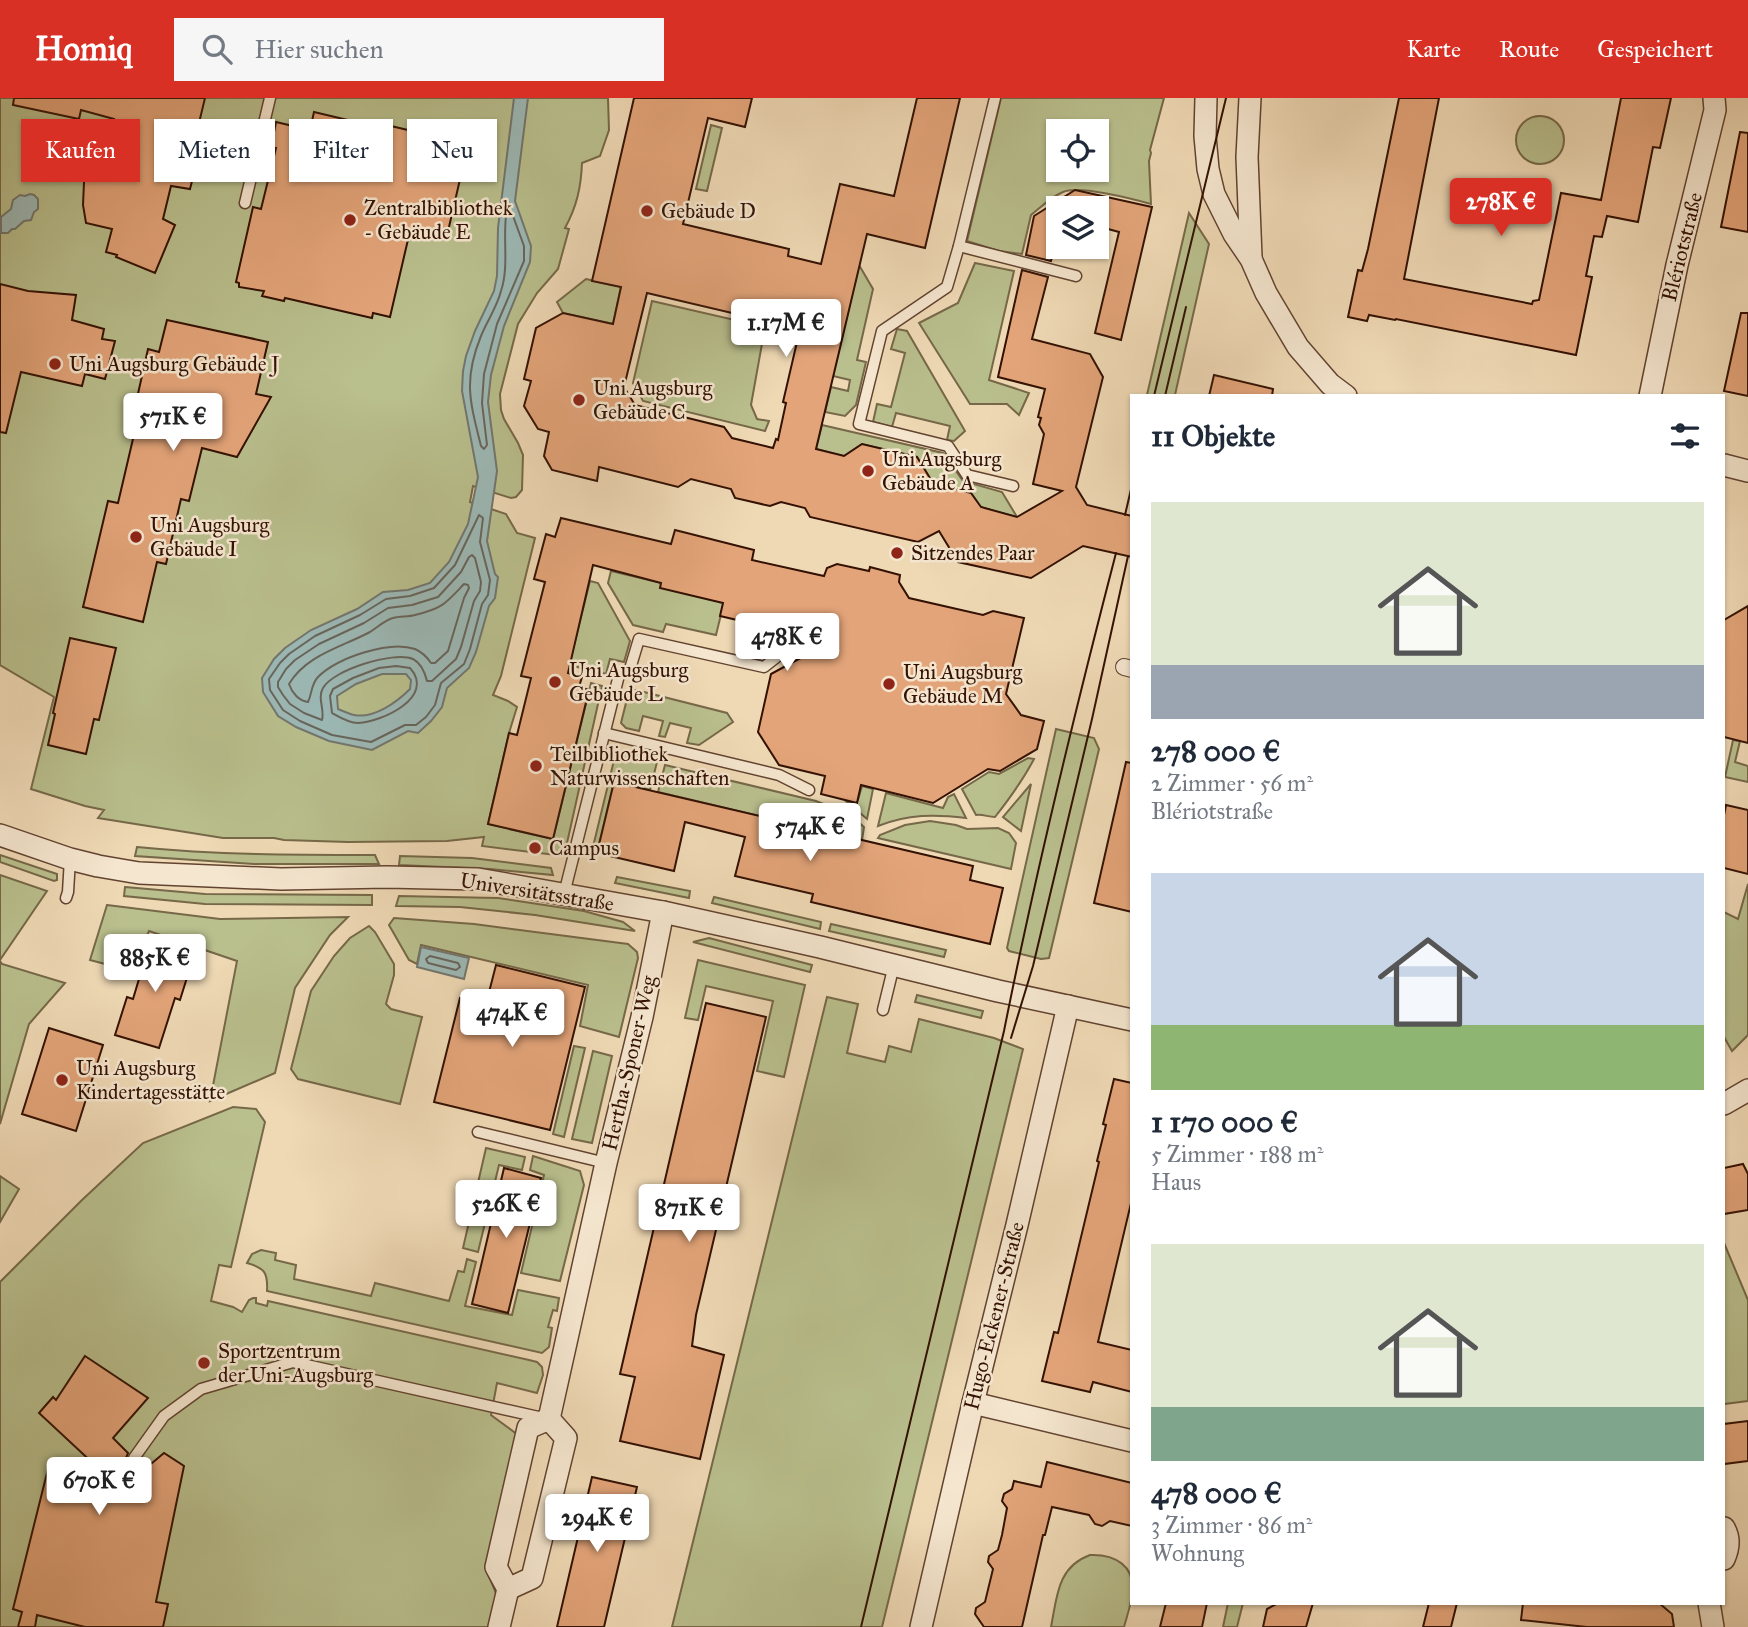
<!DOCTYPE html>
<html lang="de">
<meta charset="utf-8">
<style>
body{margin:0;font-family:"IM FELL Great Primer",serif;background:#f6f6f7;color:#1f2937;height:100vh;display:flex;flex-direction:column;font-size:26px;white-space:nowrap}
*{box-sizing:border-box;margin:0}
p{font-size:23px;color:#747a83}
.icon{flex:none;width:38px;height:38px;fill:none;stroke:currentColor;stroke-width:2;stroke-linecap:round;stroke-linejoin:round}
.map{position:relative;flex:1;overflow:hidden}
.sheet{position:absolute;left:1130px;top:296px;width:595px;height:1211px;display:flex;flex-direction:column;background:#fff;border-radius:0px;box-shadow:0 2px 5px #0004}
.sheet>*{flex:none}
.guide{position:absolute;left:21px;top:21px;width:665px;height:63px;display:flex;gap:14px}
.fabs{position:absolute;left:1046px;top:21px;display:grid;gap:14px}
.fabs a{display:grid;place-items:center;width:63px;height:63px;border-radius:0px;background:#fff;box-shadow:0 2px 5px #0004;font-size:35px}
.price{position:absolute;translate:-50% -60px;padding:0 16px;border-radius:7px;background:#fff;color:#222;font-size:23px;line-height:46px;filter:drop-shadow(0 2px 4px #0008)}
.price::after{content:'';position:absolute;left:50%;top:42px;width:21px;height:16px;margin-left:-10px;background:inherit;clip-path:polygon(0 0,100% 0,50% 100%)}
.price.active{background:#d93025;color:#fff}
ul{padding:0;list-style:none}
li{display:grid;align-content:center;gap:14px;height:371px;padding:0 21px}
li span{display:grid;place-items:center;height:217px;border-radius:0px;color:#555}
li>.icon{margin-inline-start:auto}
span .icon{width:126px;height:126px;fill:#fffc;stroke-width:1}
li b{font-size:30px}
h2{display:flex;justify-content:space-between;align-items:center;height:84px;padding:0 21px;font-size:30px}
.tag{padding:0 24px;border-radius:0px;background:#fff;box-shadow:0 2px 5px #0004;font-size:24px;line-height:63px}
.tag.active{background:#d93025;color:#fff}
header{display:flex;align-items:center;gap:42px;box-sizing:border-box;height:98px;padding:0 35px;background:#d93025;color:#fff}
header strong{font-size:33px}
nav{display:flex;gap:38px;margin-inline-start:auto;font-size:24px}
.search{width:490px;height:63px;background:#f6f6f7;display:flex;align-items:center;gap:18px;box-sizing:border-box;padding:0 24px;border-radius:0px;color:#747a83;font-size:26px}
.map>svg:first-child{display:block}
.green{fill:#b9bf8d;stroke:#766848;stroke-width:2;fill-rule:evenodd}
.water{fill:#9cb9b6;stroke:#72766e;stroke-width:2;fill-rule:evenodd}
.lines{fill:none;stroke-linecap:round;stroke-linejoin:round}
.shore{stroke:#68655c;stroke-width:2}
.building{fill:#e3a479;stroke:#331103;stroke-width:2;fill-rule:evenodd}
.service-casing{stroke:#624330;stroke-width:13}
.pedestrian-casing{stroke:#624330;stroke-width:18}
.minor-casing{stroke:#624330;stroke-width:24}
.service{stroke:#f5e6cf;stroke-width:10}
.pedestrian{stroke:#f5e6cf;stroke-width:16}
.minor{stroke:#f5e6cf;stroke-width:21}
.tram{stroke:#331103;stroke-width:2}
.poi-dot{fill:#8f2418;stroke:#f5e6cf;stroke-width:2.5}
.labels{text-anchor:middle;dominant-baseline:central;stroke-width:5;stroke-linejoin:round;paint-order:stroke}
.poi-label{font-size:21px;fill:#331103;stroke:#f5e6cf;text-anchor:start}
.street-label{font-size:21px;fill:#331103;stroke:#f5e6cf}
</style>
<header>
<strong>Homiq</strong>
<div class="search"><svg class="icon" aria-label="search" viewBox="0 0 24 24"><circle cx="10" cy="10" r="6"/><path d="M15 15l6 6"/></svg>Hier suchen</div>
<nav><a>Karte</a><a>Route</a><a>Gespeichert</a></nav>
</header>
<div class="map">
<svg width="1748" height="1529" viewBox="0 0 1748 1529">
<rect width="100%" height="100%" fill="#efd9b5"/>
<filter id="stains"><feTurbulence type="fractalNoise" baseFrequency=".00286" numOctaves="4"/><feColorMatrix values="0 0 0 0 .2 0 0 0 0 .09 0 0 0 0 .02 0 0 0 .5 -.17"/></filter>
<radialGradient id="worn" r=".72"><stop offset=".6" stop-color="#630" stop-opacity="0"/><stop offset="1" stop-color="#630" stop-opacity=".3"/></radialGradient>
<g class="green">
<path d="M0 0H608L609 32 600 58 582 65C581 89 577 108 565 130L569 131 558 171 537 195 518 226 500 296 501 312 504 321 518 345 523 357 522 392 516 399 511 400 473 388 470 404 506 416 517 435 535 440 501 578 493 597 508 603 517 609 509 635 488 726 553 741 591 585 602 588 565 754 556 757 482 748 484 739 447 743 348 744 284 742 274 740H223L98 720 104 712 85 708 31 691 54 599 0 567Z"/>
<path d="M1001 0H1164L1150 52 1151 55 1149 63 1151 106C1133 101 1079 87 1063 94 1051 99 1041 109 1031 117L1022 156 999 153 967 143ZM1059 33H1097V72H1059Z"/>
<circle cx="1540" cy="42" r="24"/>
<path d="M711 27 722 30 707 93 696 91Z"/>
<path d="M1189 115 1209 146 1175 297H1147Z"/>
<path d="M975 165 1014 173 989 282 1029 295 1019 317 1007 306H970L919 225 958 205Z"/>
<path d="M859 167 873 191 857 262 866 264 856 307 845 318 825 314 831 289 848 293 850 282 833 278Z"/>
<path d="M586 181 621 189 613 226 563 215 557 204Z"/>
<path d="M652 203 765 229 751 307 757 321 769 323 765 333 643 303 633 285Z"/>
<path d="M897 231 907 233 965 333 954 343 947 342 950 328 896 315 892 329 873 324 877 306 891 309 905 255 891 251Z"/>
<path d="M822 327 943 355 963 383 1002 394 1017 419 976 408 966 394 952 390 938 401 916 359 862 346 844 358 816 351Z"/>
<path d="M611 473 725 500 716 537 666 526 663 534 633 527 608 485Z"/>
<path d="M590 483 598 485 630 543 624 564 610 561 606 576 569 567Z"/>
<path d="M636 592 727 615 733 624 699 647 687 645 691 630 670 625 665 639 659 638 663 623 643 618 639 633 626 630 621 625 629 593Z"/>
<path d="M1056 631 1094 640 1099 651 1049 860 1041 861 1009 853 1007 850Z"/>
<path d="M1733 642 1740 643 1735 664 1748 668V684L1725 679Z"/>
<path d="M627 653 658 660 650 692 614 684 597 755 591 757 615 658Z"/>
<path d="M1028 660 1034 661C1023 682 1010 700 995 719 988 719 983 716 976 717L962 691 989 674 999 676Z"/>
<path d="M665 667 816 703 851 717 864 729 862 742 658 694Z"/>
<path d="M1031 686 1021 733 1003 719Z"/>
<path d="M862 688 873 691 867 721 847 704 854 705 858 702Z"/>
<path d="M886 695 943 710 948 699 954 696 966 720C935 716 908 716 878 728Z"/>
<path d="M930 723 956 727 967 731 998 730 1009 735 1016 745 1011 771 878 740 880 737 905 727Z"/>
<path d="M137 749C217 757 296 757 375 757L379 766H254L135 758Z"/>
<path d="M0 757 57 776V782L54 783 0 764Z"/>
<path d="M400 758 472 760 551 770 553 777 490 771 399 767Z"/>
<path d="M0 777 47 793 0 862Z"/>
<path d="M617 779 690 793 689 800 615 785Z"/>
<path d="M1748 786V937L1732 953 1724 939V814L1738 821Z"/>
<path d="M125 789 205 796 372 797V807L205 806 124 798Z"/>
<path d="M399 798 498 800 584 813 623 824 635 833 535 817 460 809 396 808Z"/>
<path d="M714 799 821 824 820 831 712 805Z"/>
<path d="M107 807 220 821 348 819 330 837 295 890 275 975 210 1003 237 863 149 833 132 873 90 862Z"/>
<path d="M394 820 474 826 628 846 637 854 638 860 619 939 580 928 588 887 421 847 417 866 409 862 389 827Z"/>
<path d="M831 826 946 852 944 859 829 833Z"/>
<path d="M369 828 375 834 394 866V877L386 906 391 911 422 919 400 1006 298 981 291 971 311 893 334 858 350 840Z"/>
<path d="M709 840 812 867 810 874 693 844Z"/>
<path d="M698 862 805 887 784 979 757 973 773 903 706 888 698 922 685 920Z"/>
<path d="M0 863 2 866 65 885 29 926 0 1026Z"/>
<path d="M917 897 983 913 981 920 915 904Z"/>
<path d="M827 899 858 906 847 955 885 964 889 948 911 954 919 921 994 940 1023 951 882 1529H672Z"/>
<path d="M574 948 585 950 564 1039 553 1036Z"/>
<path d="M593 953 612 958 592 1045 572 1041Z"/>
<path d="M233 1009 256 1011 265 1024 231 1169 219 1167 211 1203 233 1209 242 1214 249 1202 253 1200H256V1205L267 1208 268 1203 529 1262 537 1264 542 1269 543 1277 537 1295 497 1285 491 1317 522 1340 488 1476 498 1500 491 1529H0V1184L82 1102 143 1045Z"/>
<path d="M486 1050 525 1059 522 1072 499 1067 478 1154 463 1150Z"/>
<path d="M533 1058 580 1073 584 1087 560 1183 521 1175 544 1077 530 1072Z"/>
<path d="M0 1078 19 1091 0 1124Z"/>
<path d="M1724 1145 1748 1202V1303L1724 1306Z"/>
<path d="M261 1152 276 1155 275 1162 296 1167 294 1181 371 1198 375 1185 449 1203 458 1173 464 1174 467 1161 476 1164 465 1208 512 1217 518 1192 559 1200 557 1213 553 1212 548 1229 552 1230 549 1249 542 1255 267 1193C268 1175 265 1170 247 1165L252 1156Z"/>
<path d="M1090 1457C1115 1456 1136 1468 1132 1496 1131 1507 1127 1518 1124 1529H1051C1057 1499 1057 1469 1090 1457Z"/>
<path d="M1228 1505H1243L1237 1529H1223Z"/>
</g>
<g class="water">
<path d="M514 0H528L515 103 531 148 530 164 504 228 491 277 488 304 497 373 487 443 495 476 498 479 495 500 489 508 476 554 469 570 447 590 442 609 431 623 418 635 408 633 372 652 329 643 296 629 278 618 263 594 262 580 274 561 285 550 311 532 357 511 383 494 408 492 430 485 449 464 468 426 478 379 462 293 463 273 466 258 475 233 494 193 497 178 498 130ZM382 576H406L411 582 410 591C397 604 374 621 354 617 349 616 343 613 338 611L337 598 356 586Z"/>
<path d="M30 96 34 97 38 101V111L34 114 31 122 24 123 15 131H12L8 135H1V119L11 111 13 102 20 97 25 98Z"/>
<path d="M421 849 469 860 464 881 417 869Z"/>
</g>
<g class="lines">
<g class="shore">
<path d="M509 116 513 118 524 148V163L497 226 484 276 482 305 487 347 484 351 481 348C470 304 463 282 481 238 487 223 497 209 501 193 509 169 503 143 506 118Z"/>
<path d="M479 417 483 420 480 444 490 482 488 497 482 506 470 551 464 566 441 585 435 607 426 619 416 627H405L371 644 332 637 300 623 283 612 270 592 269 581 280 565 289 556 315 538 360 517 386 501 410 498 434 490 455 467Z"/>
<path d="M472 457 475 460 481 484 480 493 474 503 461 549 456 561 432 583H427C425 575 421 565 413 561 393 553 333 572 323 590 317 600 325 612 322 622L304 615 290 606 283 597 278 589V584L286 571 295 562 319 546 364 525 388 510 412 507 438 499 461 474 469 459Z"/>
<path d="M464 486 468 487 469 490 464 500 448 553 435 565H431C427 559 422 554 415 551 389 542 337 560 318 579 311 586 312 596 308 604 299 603 292 595 289 586 306 557 342 549 370 534 378 529 385 522 393 520 400 518 408 519 415 517 443 510 445 506 464 486Z"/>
<path d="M396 568 410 570C436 599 382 624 358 625 349 625 339 619 332 615L330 598 333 591 353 580 379 570Z"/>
<path d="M430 858 458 865 460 869 456 872 428 865 426 861Z"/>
</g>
</g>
<g class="building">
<path d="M14 0H205L199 25 206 27 190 91 171 88 163 121 175 127 155 175 116 159 117 157 106 154 112 131 86 125 83 107 84 84 92 48 106 52 114 21 81 12 79 21 13 7Z"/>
<path d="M634 0H752L745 29 708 20 683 126 789 151 788 158 821 166 840 86 894 98 917 0H960L925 150 867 136 816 351 844 358 862 346 917 359 933 385 971 395 981 409 1017 419 1062 393 1033 386 1044 336 1039 327 1041 320 1038 319 1045 291 998 279 1022 172 1048 179 1032 241 1090 256 1103 279 1076 389 1087 407 1132 418V459L1083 448 1031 480 958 464 939 433 918 444 810 419 805 410 781 404 770 408 735 400 731 391 691 381 678 389 599 369 597 383 552 372 544 358 549 334 538 331 524 308 531 283 524 281 536 230 563 215 613 226 621 189 592 183ZM647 195 800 231 783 304 786 305 778 342 776 341 773 350 732 340 724 329 635 307 624 289Z"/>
<path d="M1399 0H1439L1404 181 1532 206 1533 203 1539 202 1561 95 1601 102 1621 0H1671L1660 50 1653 49 1638 124 1607 118 1602 139 1594 138 1586 178 1592 179 1576 257 1396 221 1395 222 1369 217 1367 223 1348 219 1358 172 1362 173 1368 151Z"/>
<path d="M314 14 373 28 374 24 446 41 444 46 467 51 446 142 410 133 390 219 373 215 372 220 285 200 284 203 262 198 264 193 239 189V185L236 184 253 109 261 111 276 50 271 49 276 24 310 32Z"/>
<path d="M1740 34 1748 35V134L1721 129Z"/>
<path d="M1075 92 1152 109 1121 242 1095 235 1119 134 1097 128V110H1059V141L1055 144 1051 163 1026 157 1034 118Z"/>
<path d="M0 186 28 193 76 197 72 222 104 231 102 241 115 243 105 281 85 276 82 288 21 274 6 335 0 334Z"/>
<path d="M1741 215H1748V298L1724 293Z"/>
<path d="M167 222 268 244 256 296 271 299 237 359 202 350 189 403 181 401 166 466 157 464 143 524 83 509 108 403 118 405 136 328 131 327 148 251 159 254Z"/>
<path d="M1214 277 1273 291 1272 298H1209Z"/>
<path d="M561 420 671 446 675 432 754 452 752 462 824 478 827 470 837 466 869 473 870 469 900 477 899 484 909 500 983 517 993 513 1024 520 1006 596 1021 617 1044 623 1037 651 1000 673 988 671 933 705 861 687 857 705 821 696 825 678 779 667 758 634 771 576 830 544 720 518 723 505 660 490 661 485 593 467 568 575 582 579 579 589 589 592 553 741 488 726 509 635 517 637 531 580 521 578 545 484 534 481 546 436 555 439Z"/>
<path d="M1748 508V645L1724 639V522Z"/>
<path d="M70 540 116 550 99 622 94 621 86 656 48 647 55 616 53 615Z"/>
<path d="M1126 664 1132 665V814L1094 805Z"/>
<path d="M614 684 973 768 970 782 1003 790 990 846 811 804 813 796 735 778 745 739 685 724 674 773 597 755Z"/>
<path d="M1726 707 1748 712V776L1724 770V717Z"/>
<path d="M151 841 195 854 180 902 175 900 159 950 115 937 127 899 133 901Z"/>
<path d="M496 867 585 889 550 1032 434 1004 460 900 486 906Z"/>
<path d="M706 905 766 919 696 1217 692 1248 724 1257 700 1361 620 1343 635 1279 620 1276Z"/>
<path d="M49 930 103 947 76 1033 22 1016Z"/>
<path d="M1114 981 1132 985V1101L1098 1244 1132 1252V1294L1093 1284 1090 1294 1042 1283 1054 1234 1058 1235 1099 1064 1097 1063 1106 1027 1103 1026Z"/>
<path d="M1743 1066 1748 1076V1112L1724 1116V1070Z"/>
<path d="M504 1070 541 1080 508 1215 472 1206Z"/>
<path d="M85 1258 148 1300 113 1340 128 1355 126 1360 129 1366 134 1368 139 1366 145 1371 164 1355 184 1368 156 1504 168 1506 163 1529H85L37 1517 35 1529H18L22 1514 13 1511 49 1367 112 1383 39 1315 53 1299 56 1302Z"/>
<path d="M1748 1323V1363L1724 1366V1326Z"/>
<path d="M1047 1364 1132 1385V1428L1110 1423 1102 1428 1095 1426 1089 1417 1052 1409 1045 1437H1043L1022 1529H984L975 1516 976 1510 985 1504 993 1471 988 1464 989 1458 998 1452 1002 1437 1007 1410 1002 1403 1004 1396 1012 1391 1014 1383 1041 1389Z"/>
<path d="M592 1379 637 1389 604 1529H557Z"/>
<path d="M1166 1505H1207L1202 1529H1160Z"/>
<path d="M1278 1505H1313L1306 1529H1263L1267 1511Z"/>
<path d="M1429 1505H1457L1451 1529H1423Z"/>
<path d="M1523 1505H1659L1672 1516 1674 1529H1587L1521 1522Z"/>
</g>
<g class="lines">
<g class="service-casing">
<g id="service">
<path d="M995 0 959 148 947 189 882 233 859 326 948 348 967 377 1013 388"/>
<path d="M245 105 270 0"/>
<path d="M959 148 1076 178"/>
<path d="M604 635 779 677 809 692"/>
<path d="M564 796 619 577 630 571 639 541 764 569 792 547"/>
<path d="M66 800 68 794 70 761"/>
<path d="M883 912 894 867"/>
<path d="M478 1034 606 1065"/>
<path d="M134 1360 164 1318 201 1291 293 1264 543 1320"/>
</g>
</g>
<g class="pedestrian-casing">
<path id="pedestrian" d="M1124 569 1132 571"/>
</g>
<g class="minor-casing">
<g id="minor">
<path d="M1206 0 1205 38 1208 71 1214 96 1234 136 1251 161 1266 195 1298 249 1330 286 1346 298"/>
<path d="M1250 0 1247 59 1251 159"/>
<path d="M1650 298 1677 167 1715 12 1714 0"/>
<path d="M1724 367 1748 373"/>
<path d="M0 737 70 761 98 768 139 775 281 781 387 779 478 781 663 814 820 849 998 893 1132 922"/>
<path d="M1724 1006 1748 992"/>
<path d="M973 1305 1132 1343"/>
<path d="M549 1321 606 1065 642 919 663 814"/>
<path d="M1724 1430C1730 1440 1729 1450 1724 1461"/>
<path d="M508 1491 532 1480 566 1340 549 1321"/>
<path d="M1709 1505 1713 1529"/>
<path d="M499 1529 508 1491 496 1469 528 1330 549 1321"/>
<path d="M921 1529 973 1305 1017 1127 1068 908"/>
</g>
</g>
<use href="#service" class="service"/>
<use href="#pedestrian" class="pedestrian"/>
<use href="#minor" class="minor"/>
<g class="tram">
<path d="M1154 298 1226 0"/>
<path d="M1165 298 1186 209"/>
<path d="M1125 417 1132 387"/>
<path d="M1011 940 1033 868 1092 621 1128 458"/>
<path d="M861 1529 1004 933C1036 772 1075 613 1116 455"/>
</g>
</g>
<g class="poi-dot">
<circle cx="647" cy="113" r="7"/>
<circle cx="350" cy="122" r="7"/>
<circle cx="55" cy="266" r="7"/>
<circle cx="579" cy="302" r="7"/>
<circle cx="868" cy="373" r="7"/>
<circle cx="136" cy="439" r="7"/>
<circle cx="897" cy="455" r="7"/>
<circle cx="555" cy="584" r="7"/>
<circle cx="889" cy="586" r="7"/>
<circle cx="536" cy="668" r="7"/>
<circle cx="535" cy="750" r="7"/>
<circle cx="62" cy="982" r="7"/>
<circle cx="204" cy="1265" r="7"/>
</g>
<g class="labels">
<g class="poi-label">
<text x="364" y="110">Zentralbibliothek<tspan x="364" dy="24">- Gebäude E</tspan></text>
<text x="661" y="113">Gebäude D</text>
<text x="69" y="266">Uni Augsburg Gebäude J</text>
<text x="593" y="290">Uni Augsburg<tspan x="593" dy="24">Gebäude C</tspan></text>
<text x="882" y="361">Uni Augsburg<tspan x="882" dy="24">Gebäude A</tspan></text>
<text x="150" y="427">Uni Augsburg<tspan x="150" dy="24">Gebäude I</tspan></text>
<text x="911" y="455">Sitzendes Paar</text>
<text x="569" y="572">Uni Augsburg<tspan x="569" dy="24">Gebäude L</tspan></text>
<text x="903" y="574">Uni Augsburg<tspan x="903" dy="24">Gebäude M</tspan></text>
<text x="550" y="656">Teilbibliothek<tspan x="550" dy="24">Naturwissenschaften</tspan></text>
<text x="549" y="750">Campus</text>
<text x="76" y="970">Uni Augsburg<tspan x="76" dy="24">Kindertagesstätte</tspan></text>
<text x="218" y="1253">Sportzentrum<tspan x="218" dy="24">der Uni-Augsburg</tspan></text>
</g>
<g class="street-label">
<text transform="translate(1682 149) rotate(-76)">Blériotstraße</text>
<text transform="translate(537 794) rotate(9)">Universitätsstraße</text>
<text transform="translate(629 965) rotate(-77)">Hertha-Sponer-Weg</text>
<text transform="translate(994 1218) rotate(-76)">Hugo-Eckener-Straße</text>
</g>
</g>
<rect width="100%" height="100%" filter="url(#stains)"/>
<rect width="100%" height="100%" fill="url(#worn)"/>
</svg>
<div class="fabs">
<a><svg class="icon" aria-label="locate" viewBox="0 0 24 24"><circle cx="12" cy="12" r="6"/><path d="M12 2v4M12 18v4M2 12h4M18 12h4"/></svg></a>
<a><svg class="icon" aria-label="layers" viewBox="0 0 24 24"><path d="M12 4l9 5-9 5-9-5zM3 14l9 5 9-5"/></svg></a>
</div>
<b class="price active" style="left:1501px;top:140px">278K €</b>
<b class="price" style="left:786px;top:261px">1.17M €</b>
<b class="price" style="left:173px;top:355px">571K €</b>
<b class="price" style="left:787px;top:575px">478K €</b>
<b class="price" style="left:810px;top:765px">574K €</b>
<b class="price" style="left:155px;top:896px">885K €</b>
<b class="price" style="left:512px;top:951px">474K €</b>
<b class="price" style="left:506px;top:1142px">526K €</b>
<b class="price" style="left:689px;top:1146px">871K €</b>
<b class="price" style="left:99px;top:1419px">670K €</b>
<b class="price" style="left:597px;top:1456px">294K €</b>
<div class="guide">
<a class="tag active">Kaufen</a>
<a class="tag">Mieten</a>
<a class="tag">Filter</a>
<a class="tag">Neu</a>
</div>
<section class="sheet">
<h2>11 Objekte<svg class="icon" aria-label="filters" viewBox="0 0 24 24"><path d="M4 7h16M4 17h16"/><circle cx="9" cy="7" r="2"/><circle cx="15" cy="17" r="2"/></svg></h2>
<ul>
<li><span style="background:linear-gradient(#dfe7d0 75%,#9aa5b1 0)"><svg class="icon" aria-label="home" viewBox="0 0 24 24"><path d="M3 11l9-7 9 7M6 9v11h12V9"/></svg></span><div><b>278 000 €</b><p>2 Zimmer · 56 m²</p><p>Blériotstraße</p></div></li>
<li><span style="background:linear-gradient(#c9d6e8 70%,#8fb573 0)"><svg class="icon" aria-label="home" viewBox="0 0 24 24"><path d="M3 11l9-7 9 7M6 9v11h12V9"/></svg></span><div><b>1 170 000 €</b><p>5 Zimmer · 188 m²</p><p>Haus</p></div></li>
<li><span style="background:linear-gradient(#dfe7d0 75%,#7fa58c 0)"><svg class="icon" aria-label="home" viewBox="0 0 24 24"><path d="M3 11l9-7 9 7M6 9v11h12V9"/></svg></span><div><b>478 000 €</b><p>3 Zimmer · 86 m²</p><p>Wohnung</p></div></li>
</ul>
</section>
</div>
